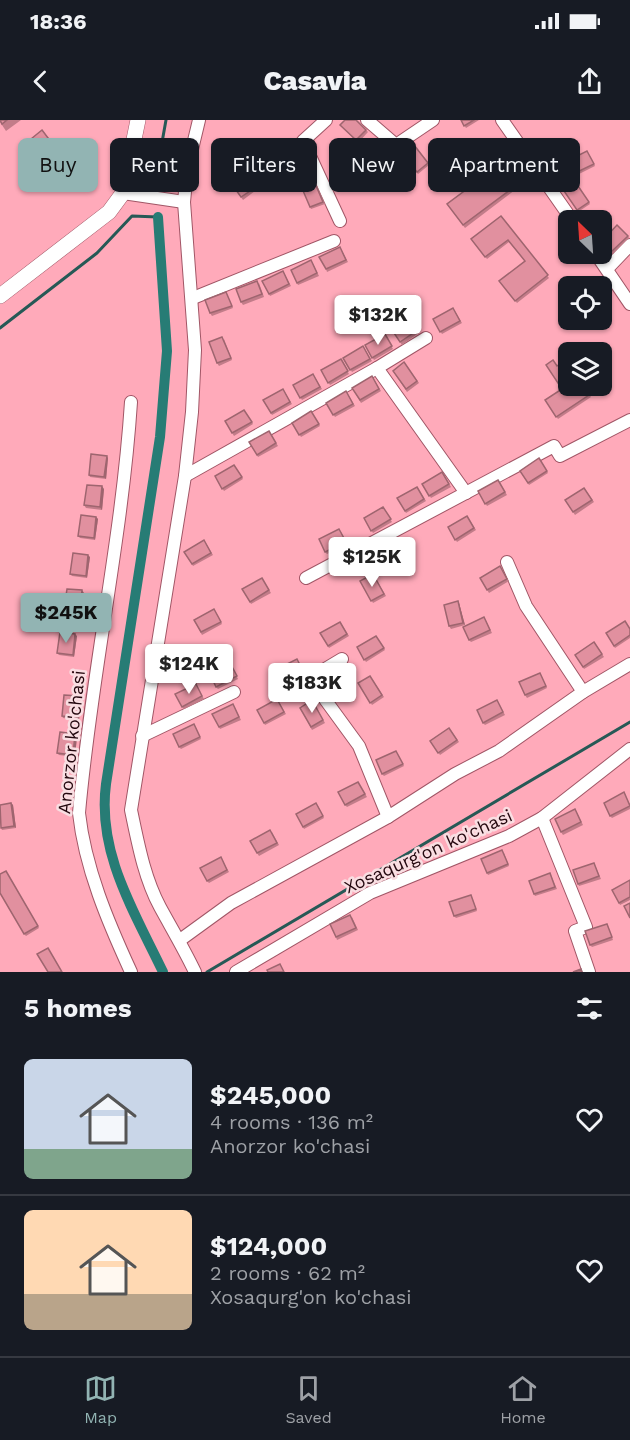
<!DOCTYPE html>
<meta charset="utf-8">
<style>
body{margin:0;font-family:"Work Sans",sans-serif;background:#242831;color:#f1f3f6;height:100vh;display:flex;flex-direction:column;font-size:22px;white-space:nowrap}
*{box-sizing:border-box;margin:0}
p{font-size:20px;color:#9ea1a6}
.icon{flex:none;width:33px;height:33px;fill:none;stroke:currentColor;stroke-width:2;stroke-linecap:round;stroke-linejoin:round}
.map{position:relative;height:852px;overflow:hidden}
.panel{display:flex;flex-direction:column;background:#171b24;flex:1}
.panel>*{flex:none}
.guide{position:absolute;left:18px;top:18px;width:594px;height:54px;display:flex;gap:12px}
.needle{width:39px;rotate:335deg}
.tools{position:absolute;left:558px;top:90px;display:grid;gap:12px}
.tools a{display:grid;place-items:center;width:54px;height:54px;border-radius:9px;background:#171b24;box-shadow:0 2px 4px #0004;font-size:30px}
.price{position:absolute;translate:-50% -51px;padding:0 14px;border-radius:6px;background:#fff;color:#222;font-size:20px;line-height:39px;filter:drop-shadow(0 2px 3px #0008)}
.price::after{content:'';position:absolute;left:50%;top:36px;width:18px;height:14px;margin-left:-9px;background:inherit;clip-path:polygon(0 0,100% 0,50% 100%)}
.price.on{background:#92b4b3;color:#111}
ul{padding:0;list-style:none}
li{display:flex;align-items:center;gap:18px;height:150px;padding:0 24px}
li+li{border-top:2px solid #363941}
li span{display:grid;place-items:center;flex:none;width:168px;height:120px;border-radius:9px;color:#555}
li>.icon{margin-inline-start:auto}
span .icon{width:72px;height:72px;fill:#fffc;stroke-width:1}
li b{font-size:26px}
h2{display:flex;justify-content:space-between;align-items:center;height:72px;padding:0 24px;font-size:26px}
.tag{padding:0 21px;border-radius:9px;background:#171b24;box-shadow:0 2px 4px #0004;font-size:21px;line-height:54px}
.tag.on{background:#92b4b3;color:#111}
.status{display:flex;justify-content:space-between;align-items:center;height:42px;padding:0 30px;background:#171b24;direction:ltr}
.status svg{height:16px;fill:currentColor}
header{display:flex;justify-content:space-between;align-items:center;height:78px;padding:0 24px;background:#171b24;font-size:27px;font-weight:800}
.dock{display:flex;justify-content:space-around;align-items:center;height:84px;border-top:2px solid #363941;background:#171b24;font-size:16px;color:#9ea1a6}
.dock a{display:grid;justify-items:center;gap:3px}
.dock .on{color:#92b4b3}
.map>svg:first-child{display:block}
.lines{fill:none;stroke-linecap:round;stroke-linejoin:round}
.stream{stroke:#265956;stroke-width:3}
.canal{stroke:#277c75;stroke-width:10}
.minor-casing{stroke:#a15666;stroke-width:14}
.tertiary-casing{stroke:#a15666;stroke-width:16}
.minor{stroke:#fff;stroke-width:12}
.tertiary{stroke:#fff;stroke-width:15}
.wall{fill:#c27c89}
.shaded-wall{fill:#9e656f}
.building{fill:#e1909f;stroke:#9e656f;stroke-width:1.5}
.labels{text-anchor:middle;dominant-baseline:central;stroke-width:5;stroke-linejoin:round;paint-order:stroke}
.street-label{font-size:18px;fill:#23070e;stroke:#f9dee2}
</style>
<div class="status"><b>18:36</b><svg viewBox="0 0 49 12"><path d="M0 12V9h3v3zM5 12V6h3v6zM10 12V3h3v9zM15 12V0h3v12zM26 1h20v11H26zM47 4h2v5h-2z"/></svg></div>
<header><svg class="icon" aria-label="back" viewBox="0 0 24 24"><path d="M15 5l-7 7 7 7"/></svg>Casavia<svg class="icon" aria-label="share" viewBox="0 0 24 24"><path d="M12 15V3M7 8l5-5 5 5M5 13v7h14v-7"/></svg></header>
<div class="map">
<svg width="630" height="852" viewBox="0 0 630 852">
<rect width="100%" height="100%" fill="#ffaaba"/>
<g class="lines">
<g class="stream">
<path d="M156 56 166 0"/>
<path d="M0 208 97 133 132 96 158 97"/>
<path d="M207 852 630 602"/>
</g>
<path class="canal" d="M158 97 167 231 160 317 106 664C97 733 134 791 163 852"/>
<g class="minor-casing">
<g id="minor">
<path d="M326 0 303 21 340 101"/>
<path d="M367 0 396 25 433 0"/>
<path d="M502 0 572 100"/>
<path d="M123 73 184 82"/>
<path d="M596 134 630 184"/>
<path d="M607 149 630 125"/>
<path d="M193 178 334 121"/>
<path d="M426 218 377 248 466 373"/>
<path d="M185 356 377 248"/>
<path d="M507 442 526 486 583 572"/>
<path d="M306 458 554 326 560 336 630 300"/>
<path d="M342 539 317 554 316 567 359 626 388 697"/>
<path d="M142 616 234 572"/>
<path d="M542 698 586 807 575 811 589 852"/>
<path d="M180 820 231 783 388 697 455 654 499 631 583 572 630 544"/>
<path d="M131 852C108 802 85 748 79 693 91 555 122 420 131 282"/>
<path d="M195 852C184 829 172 809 160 787 144 757 138 723 131 690L185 356 192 292 195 230 184 82 187 50 199 0"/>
<path d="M236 852 370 773 509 716 542 698 630 629"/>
</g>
</g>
<g class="tertiary-casing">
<path id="tertiary" d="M0 176 109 92 123 73 138 0"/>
</g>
<use href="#minor" class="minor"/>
<use href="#tertiary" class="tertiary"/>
</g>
<g class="wall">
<path d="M0 0H21L6 11 0 2Z"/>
<path d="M461 0H479L466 8Z"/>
<path d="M340 5 366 10 368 12 358 23Z"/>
<path d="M42 10 72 49 56 61 26 23Z"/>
<path d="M275 23 290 44 278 52 263 31Z"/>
<path d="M414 25 429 45 418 54 402 34Z"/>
<path d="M587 31 595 46 575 56 573 54Z"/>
<path d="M374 32 390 52 379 61 363 42Z"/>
<path d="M498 46 515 70 465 108 447 84Z"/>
<path d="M240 51 255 71 243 80 228 59Z"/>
<path d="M316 63 325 84 311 89 310 87Z"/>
<path d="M576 63 590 84 578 92 564 71Z"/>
<path d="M501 96 549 158 517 183 499 161 525 141 509 122 487 139 471 119Z"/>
<path d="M628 116 629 118 613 134 602 122Z"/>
<path d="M340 127 348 142 327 152 326 149Z"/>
<path d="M311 140 319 156 298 165 297 163Z"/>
<path d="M283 151 291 166 270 176 269 174Z"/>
<path d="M259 163 264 177 243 185 241 182Z"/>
<path d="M226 172 233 188 212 196 210 193Z"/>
<path d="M453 188 462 203 442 214 433 199Z"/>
<path d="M411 197 420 212 402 225 392 210Z"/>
<path d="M385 214 393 229 374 240 365 225Z"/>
<path d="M224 219 232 240 219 246 217 243Z"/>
<path d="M363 226 372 241 352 252 343 238Z"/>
<path d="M341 239 349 254 330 265 321 250Z"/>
<path d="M404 242 419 263 407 272 393 251Z"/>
<path d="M557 245 583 266 591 277 558 299 545 280 562 269Z"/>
<path d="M313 254 322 269 302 280 293 265Z"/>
<path d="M372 256 381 271 361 283 352 268Z"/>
<path d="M283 269 292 284 272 295 263 280Z"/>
<path d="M346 271 355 286 335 297 326 283Z"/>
<path d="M244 290 253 304 234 316 225 301Z"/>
<path d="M311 291 320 306 301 317 292 303Z"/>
<path d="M269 311 278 326 258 337 249 322Z"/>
<path d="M108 338 106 359 90 357 89 355Z"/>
<path d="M539 338 548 353 529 365 520 351Z"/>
<path d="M234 345 243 359 224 371 215 356Z"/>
<path d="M442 352 451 367 431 378 422 364Z"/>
<path d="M498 360 507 375 487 386 478 371Z"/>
<path d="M417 367 426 381 406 393 397 378Z"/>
<path d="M584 368 594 382 575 395 565 380Z"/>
<path d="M104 369 102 390 86 388 84 385Z"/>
<path d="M383 387 392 402 373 413 364 398Z"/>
<path d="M467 396 476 410 457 422 448 407Z"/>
<path d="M96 397 98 399 95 420 80 418 78 416Z"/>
<path d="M341 412 347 425 327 434 325 432Z"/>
<path d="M204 420 213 435 193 446 184 432Z"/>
<path d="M90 437 87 458 72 456 70 454Z"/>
<path d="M500 446 509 461 489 473 480 458Z"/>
<path d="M373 454 386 476 373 483 360 461Z"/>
<path d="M262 458 271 473 251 484 250 482Z"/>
<path d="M84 473 82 494 66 492 64 489Z"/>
<path d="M458 481 459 483 465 505 451 509 449 506Z"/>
<path d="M214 489 222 504 202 515 194 500Z"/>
<path d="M484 497 492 513 471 522 469 520Z"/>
<path d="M340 502 349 516 329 528 320 513Z"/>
<path d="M630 509V518L615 528 606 513Z"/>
<path d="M77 516 74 537 59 535 57 533Z"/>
<path d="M376 516 385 530 366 542 357 527Z"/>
<path d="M594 522 604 537 584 549 575 535Z"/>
<path d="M297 539 305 554 285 564 283 562Z"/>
<path d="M230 543 238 559 218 569 216 567Z"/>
<path d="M540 553 547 568 527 578 525 575Z"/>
<path d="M370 556 384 577 372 585 358 563Z"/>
<path d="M197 566 204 579 184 589 182 587Z"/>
<path d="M81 579 79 600 63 598 62 596Z"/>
<path d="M277 579 286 594 265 605 264 603Z"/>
<path d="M312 580 325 603 312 610 300 588Z"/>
<path d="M498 582 505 595 485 605 483 603Z"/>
<path d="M233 584 241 600 220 609 219 607Z"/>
<path d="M194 604 201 619 181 629 179 627Z"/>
<path d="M449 608 459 622 440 635 430 621Z"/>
<path d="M75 614 77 616 75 637 59 635 57 633Z"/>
<path d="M396 631 404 646 384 656 382 654Z"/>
<path d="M358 662 367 677 347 687 345 685Z"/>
<path d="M11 683 13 685 16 708 2 710 1 708Z"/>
<path d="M630 683V689L612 698 610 696Z"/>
<path d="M318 686 324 698 304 709 303 707Z"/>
<path d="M575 689 583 705 563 715 561 712Z"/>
<path d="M272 712 279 725 259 736 257 733Z"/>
<path d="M504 733 509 746 488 755 487 753Z"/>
<path d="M222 740 229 752 209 763 207 761Z"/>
<path d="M594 743 601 759 579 766 578 764Z"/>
<path d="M6 751 39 808 26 816 24 814Z"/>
<path d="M550 753 557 769 535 776 534 774Z"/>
<path d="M630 760V780L620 785 619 783Z"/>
<path d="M471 775 477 791 456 798 454 796Z"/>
<path d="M352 797 358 810 337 820 336 817Z"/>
<path d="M608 806 613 820 592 827 590 825Z"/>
</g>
<g class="shaded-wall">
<path d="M107 336 108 338 106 359 104 357Z"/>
<path d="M102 366 104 369 102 390 100 387Z"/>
<path d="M96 397 98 399 95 420 94 418Z"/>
<path d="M88 435 90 437 87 458 86 456Z"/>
<path d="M82 470 84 473 82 494 80 491Z"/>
<path d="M458 481 459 483 465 505 463 503Z"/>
<path d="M75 514 77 516 74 537 73 535Z"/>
<path d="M80 576 81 579 79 600 77 597Z"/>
<path d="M75 614 77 616 75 637 73 635Z"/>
<path d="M11 683 13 685 16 708 14 706Z"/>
</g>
<g class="building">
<path d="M0 0H7L2 4Z"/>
<path d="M345 0H356L366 10 356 20 340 5Z"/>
<path d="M461 0H474L464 6Z"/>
<path d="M42 10 70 47 54 59 26 23Z"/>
<path d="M275 23 288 41 276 50 263 31Z"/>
<path d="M414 25 428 43 417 52 402 34Z"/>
<path d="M587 31 594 44 573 54 567 41Z"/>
<path d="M374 32 389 49 378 59 363 42Z"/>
<path d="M498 46 514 67 463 105 447 84Z"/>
<path d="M240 51 253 69 241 77 228 59Z"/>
<path d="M314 61 323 82 310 87 301 66Z"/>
<path d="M576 63 589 82 577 90 564 71Z"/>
<path d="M501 96 548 155 515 181 499 161 525 141 508 120 485 137 471 119Z"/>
<path d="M617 105 628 116 611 132 602 121Z"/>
<path d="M340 127 346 140 326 149 319 137Z"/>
<path d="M311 140 317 153 297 163 291 150Z"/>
<path d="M283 151 289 164 269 174 262 161Z"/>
<path d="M257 161 262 174 241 182 236 169Z"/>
<path d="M226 172 232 186 210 193 205 180Z"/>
<path d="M453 188 460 201 440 212 433 199Z"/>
<path d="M411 197 419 209 400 222 392 210Z"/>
<path d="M385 214 392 226 372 238 365 225Z"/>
<path d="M222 217 231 238 217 243 209 222Z"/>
<path d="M363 226 370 239 350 250 343 238Z"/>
<path d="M341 239 348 251 328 263 321 250Z"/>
<path d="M553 240 557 246 565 240 568 244V266H583L589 275 556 297 545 280 562 269 546 245Z"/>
<path d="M404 242 417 261 406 269 393 251Z"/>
<path d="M313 254 320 267 300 278 293 265Z"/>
<path d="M372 256 379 269 360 280 352 268Z"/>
<path d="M283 269 290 282 271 293 263 280Z"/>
<path d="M346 271 353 284 333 295 326 283Z"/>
<path d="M244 290 252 302 232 313 225 301Z"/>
<path d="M311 291 319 304 299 315 292 303Z"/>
<path d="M269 311 276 323 257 335 249 322Z"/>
<path d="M91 334 107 336 104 357 89 355Z"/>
<path d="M539 338 547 351 528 363 520 351Z"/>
<path d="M234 345 242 357 222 369 215 356Z"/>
<path d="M442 352 449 364 429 376 422 364Z"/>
<path d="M498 360 505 372 485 384 478 371Z"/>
<path d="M87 365 102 366 100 387 84 385Z"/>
<path d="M417 367 424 379 405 391 397 378Z"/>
<path d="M584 368 592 380 573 392 565 380Z"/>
<path d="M383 387 391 399 371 411 364 398Z"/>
<path d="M81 395 96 397 94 418 78 416Z"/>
<path d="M467 396 474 408 455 420 448 407Z"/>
<path d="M339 409 346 422 325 432 319 419Z"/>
<path d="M204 420 211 433 192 444 184 432Z"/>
<path d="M73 433 88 435 86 456 70 454Z"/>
<path d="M500 446 507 459 487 470 480 458Z"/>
<path d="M373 454 384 474 371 481 360 461Z"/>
<path d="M262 458 269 470 250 482 242 469Z"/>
<path d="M67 469 82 470 80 491 64 489Z"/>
<path d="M458 481 463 503 449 506 444 485Z"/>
<path d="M214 489 221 502 201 512 194 500Z"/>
<path d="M484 497 490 510 469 520 463 507Z"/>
<path d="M625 501 630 509V515L614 526 606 513Z"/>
<path d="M340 502 347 514 328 526 320 513Z"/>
<path d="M60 512 75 514 73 535 57 533Z"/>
<path d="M376 516 384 528 364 540 357 527Z"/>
<path d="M594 522 602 534 583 547 575 535Z"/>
<path d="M297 539 303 551 283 562 277 549Z"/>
<path d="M230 543 237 556 216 567 210 554Z"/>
<path d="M540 553 546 566 525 575 519 562Z"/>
<path d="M370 556 382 575 370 583 358 563Z"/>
<path d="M196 564 202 576 182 587 175 574Z"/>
<path d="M64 575 80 576 77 597 62 596Z"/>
<path d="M277 579 284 592 264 603 257 590Z"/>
<path d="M312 580 323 600 311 607 300 588Z"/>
<path d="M497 580 503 592 483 603 477 590Z"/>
<path d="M233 584 239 597 219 607 212 594Z"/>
<path d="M194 604 200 617 179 627 173 614Z"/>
<path d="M449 608 457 620 438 633 430 621Z"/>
<path d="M60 612 75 614 73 635 57 633Z"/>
<path d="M396 631 403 644 382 654 376 640Z"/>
<path d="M358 662 365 674 345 685 338 672Z"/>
<path d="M624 672 630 686 610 696 604 683Z"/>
<path d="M11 683 14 706 1 708 0 685Z"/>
<path d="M316 683 323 696 303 707 296 694Z"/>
<path d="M575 689 581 702 561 712 555 699Z"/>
<path d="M270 710 277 723 257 733 250 721Z"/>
<path d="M502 730 508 744 487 753 481 739Z"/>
<path d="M221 737 227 750 207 761 200 748Z"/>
<path d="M594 743 599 756 578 764 573 750Z"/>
<path d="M6 751 38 806 24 814 0 773V754Z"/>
<path d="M550 753 555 767 534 774 529 761Z"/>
<path d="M630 760V777L619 783 612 770Z"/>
<path d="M471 775 476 789 454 796 449 782Z"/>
<path d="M630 783V798L624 786Z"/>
<path d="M350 795 356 808 336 817 330 804Z"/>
<path d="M607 804 612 817 590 825 585 811Z"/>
<path d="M48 828 62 852H48L37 834Z"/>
<path d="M280 844 284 852H268L267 850Z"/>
<path d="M581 849 582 852H573Z"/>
</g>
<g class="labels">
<g class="street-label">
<text transform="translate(71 622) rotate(-84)">Anorzor ko'chasi</text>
<text transform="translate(428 731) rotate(-24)">Xosaqurg'on ko'chasi</text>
</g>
</g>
</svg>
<div class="tools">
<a><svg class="needle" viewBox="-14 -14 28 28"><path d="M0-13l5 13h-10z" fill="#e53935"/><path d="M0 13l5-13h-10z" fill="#9ea1a6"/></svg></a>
<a><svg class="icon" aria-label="locate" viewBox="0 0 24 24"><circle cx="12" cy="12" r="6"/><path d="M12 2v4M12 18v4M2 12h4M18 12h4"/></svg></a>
<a><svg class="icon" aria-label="layers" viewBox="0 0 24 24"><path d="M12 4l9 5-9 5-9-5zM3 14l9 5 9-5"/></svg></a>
</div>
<b class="price" style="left:378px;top:226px">$132K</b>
<b class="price" style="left:372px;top:468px">$125K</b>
<b class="price on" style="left:66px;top:524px">$245K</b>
<b class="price" style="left:189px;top:575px">$124K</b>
<b class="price" style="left:312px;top:594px">$183K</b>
<div class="guide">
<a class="tag on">Buy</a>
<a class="tag">Rent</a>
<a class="tag">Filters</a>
<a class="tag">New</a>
<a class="tag">Apartment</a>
</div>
</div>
<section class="panel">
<h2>5 homes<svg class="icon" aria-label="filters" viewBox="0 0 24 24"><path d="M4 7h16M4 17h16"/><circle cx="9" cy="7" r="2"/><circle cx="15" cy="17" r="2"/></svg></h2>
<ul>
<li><span style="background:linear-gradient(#c9d6e8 75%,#7fa58c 0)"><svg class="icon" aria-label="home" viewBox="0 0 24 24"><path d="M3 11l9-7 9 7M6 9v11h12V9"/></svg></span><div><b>$245,000</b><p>4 rooms · 136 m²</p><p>Anorzor ko'chasi</p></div><svg class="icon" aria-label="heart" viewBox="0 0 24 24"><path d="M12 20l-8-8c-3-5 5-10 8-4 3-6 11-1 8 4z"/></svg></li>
<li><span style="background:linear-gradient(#ffd9b3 70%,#b9a48a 0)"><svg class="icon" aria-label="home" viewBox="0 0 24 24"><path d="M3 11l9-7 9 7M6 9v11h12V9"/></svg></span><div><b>$124,000</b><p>2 rooms · 62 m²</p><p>Xosaqurg'on ko'chasi</p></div><svg class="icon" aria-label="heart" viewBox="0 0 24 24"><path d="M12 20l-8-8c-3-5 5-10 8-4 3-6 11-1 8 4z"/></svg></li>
</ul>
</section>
<nav class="dock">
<a class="on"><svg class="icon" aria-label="map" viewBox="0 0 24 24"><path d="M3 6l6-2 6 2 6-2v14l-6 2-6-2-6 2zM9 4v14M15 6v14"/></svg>Map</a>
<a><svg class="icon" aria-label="saved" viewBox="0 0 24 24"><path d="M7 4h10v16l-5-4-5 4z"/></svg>Saved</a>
<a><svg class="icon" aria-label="home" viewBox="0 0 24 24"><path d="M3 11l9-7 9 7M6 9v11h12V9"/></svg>Home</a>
</nav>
